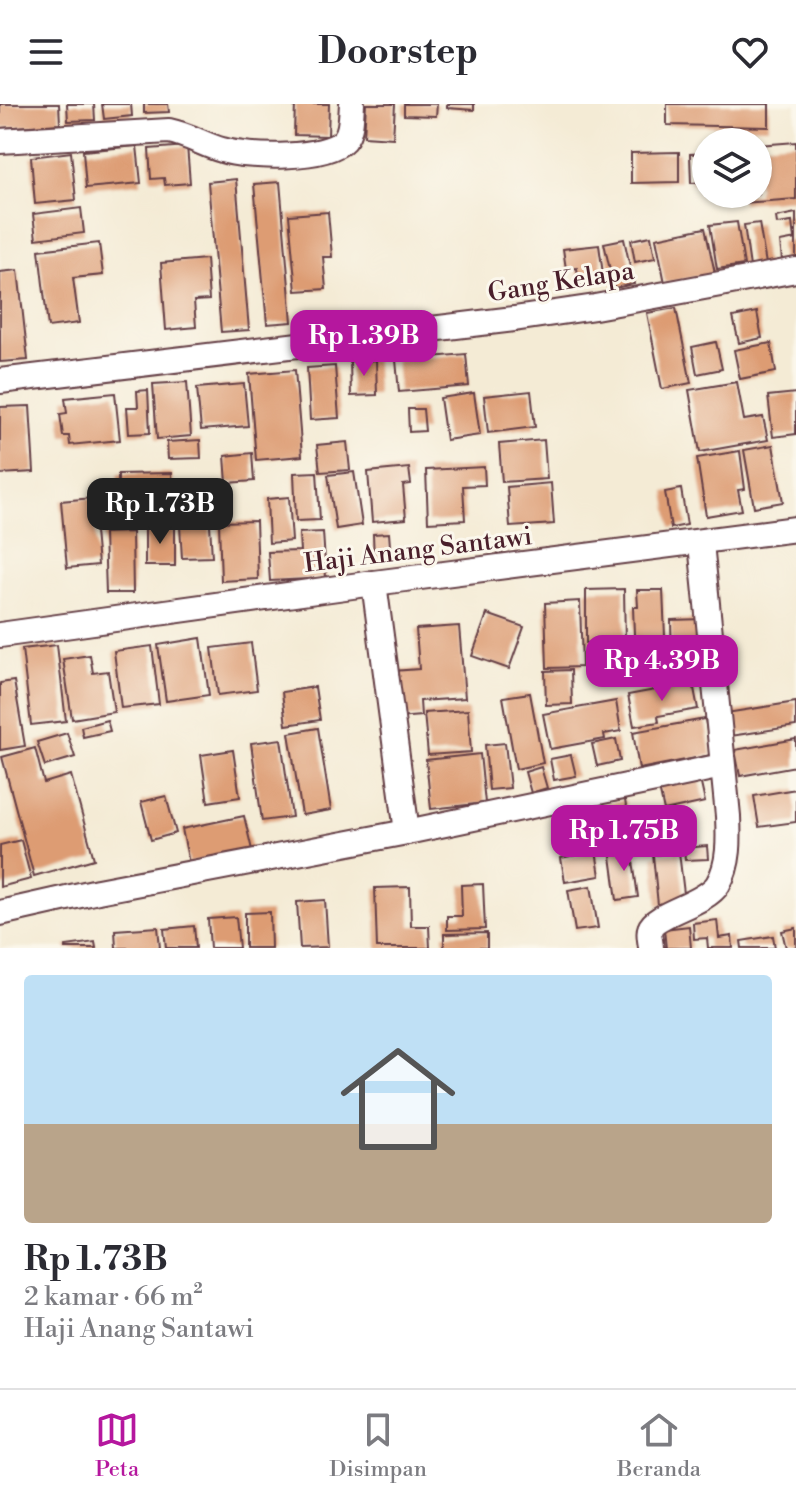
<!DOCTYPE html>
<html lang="id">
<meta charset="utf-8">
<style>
body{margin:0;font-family:"Libre Bodoni",serif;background:#f2f2f3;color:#2b2b33;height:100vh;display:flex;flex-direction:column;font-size:30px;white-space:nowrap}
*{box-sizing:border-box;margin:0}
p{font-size:26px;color:#7c7c81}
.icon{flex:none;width:44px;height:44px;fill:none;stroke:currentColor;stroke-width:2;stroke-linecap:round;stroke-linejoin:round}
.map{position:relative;height:844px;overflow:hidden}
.sheet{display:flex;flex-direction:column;background:#fff;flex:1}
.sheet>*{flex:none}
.buttons{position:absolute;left:692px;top:24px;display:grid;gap:16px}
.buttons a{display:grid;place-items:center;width:80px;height:80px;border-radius:50%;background:#fff;box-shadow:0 2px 6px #0004;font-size:40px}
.price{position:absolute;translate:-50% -68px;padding:0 18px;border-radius:16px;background:#b5179e;color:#fff;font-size:26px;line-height:52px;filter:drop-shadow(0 2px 4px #0008)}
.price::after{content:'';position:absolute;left:50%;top:48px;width:24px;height:18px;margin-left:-12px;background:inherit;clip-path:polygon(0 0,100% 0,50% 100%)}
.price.current{background:#222;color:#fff}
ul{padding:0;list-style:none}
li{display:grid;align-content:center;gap:16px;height:424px;padding:0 24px}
li span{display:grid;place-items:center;height:248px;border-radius:8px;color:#555}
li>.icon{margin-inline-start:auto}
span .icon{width:144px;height:144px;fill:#fffc;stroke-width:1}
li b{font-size:34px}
header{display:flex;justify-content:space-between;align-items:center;height:104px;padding:0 24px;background:#fff;font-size:36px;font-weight:700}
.dock{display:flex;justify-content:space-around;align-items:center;height:112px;border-top:2px solid #e1e1e2;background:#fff;font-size:22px;color:#7c7c81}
.dock a{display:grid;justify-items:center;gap:4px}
.dock .current{color:#b5179e}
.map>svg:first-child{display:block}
.building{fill:#dd9c73}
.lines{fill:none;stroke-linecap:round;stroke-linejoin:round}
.street-casing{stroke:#643e44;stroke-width:28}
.street{stroke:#fff;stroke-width:24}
.labels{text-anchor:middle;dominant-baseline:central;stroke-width:6;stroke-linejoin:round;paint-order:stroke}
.street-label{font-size:26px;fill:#4a1f2b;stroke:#fbf7ec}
</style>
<header><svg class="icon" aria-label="menu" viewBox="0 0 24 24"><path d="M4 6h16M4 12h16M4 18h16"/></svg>Doorstep<svg class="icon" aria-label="heart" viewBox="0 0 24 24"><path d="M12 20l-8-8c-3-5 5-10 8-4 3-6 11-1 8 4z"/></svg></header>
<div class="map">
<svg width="796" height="844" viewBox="0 0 796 844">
<rect width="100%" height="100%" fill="#fbf7ec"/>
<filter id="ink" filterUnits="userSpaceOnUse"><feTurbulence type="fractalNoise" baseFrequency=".0125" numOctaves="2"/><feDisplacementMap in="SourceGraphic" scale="16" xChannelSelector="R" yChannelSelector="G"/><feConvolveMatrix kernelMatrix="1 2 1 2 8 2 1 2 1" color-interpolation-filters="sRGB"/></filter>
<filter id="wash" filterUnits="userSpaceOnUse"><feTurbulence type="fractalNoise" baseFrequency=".006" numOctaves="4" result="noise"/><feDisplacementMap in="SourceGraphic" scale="32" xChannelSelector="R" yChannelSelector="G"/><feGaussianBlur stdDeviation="1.8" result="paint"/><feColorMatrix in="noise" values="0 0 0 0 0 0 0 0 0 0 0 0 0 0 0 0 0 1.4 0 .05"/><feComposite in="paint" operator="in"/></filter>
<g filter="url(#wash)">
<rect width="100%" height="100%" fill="#f4ebd5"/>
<g id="blocks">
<g class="building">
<path d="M0 0H59L60 20 0 24Z"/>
<path d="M67 0H94L95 16 68 17Z"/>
<path d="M102 0H131L132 12 104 15Z"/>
<path d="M144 0H168L169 8 144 9Z"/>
<path d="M295 0H329L328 32 294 31Z"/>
<path d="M366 0H395L393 34 364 32Z"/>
<path d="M404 0H437L436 12 404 11Z"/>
<path d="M447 0H474V6L447 4Z"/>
<path d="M667 0H769V23L667 21Z"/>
<path d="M796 38V95L742 99 741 90H758V41Z"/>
<path d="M137 42 141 79 86 84 83 47Z"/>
<path d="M187 42 190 79 165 81 164 74 151 75 149 45Z"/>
<path d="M71 48 76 96 35 100 31 53Z"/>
<path d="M679 48V78L631 79V49Z"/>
<path d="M706 49V78L691 79 690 50Z"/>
<path d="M236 75 249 226 221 228 208 78Z"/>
<path d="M280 78 292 218 267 220 254 80Z"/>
<path d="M81 104 84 129 36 135 33 110Z"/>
<path d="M328 108 332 153H323L326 185 296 187 289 111Z"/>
<path d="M796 109V135H794L792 118 777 120 776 113Z"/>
<path d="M737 118 744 161 717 165 710 121Z"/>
<path d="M759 119 766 160 750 163 744 121Z"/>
<path d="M705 124 715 169 665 179 656 134Z"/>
<path d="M651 132 655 154 635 158 631 136Z"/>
<path d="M624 135 634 180 614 184 604 139Z"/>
<path d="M796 135V154L782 156 780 138Z"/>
<path d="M99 139 103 171 73 174 79 219 48 223 39 146Z"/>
<path d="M599 141 604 177 579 180 577 164 566 165 563 145Z"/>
<path d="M206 155 209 196 194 197 196 223 166 226 161 159Z"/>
<path d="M18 166 28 256 0 258V168Z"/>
<path d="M676 204 691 279 662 285 647 209Z"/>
<path d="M757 208 762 234 739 239 733 213Z"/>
<path d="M716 238 722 265 697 270 692 243Z"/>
<path d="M771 239 776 268 740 275 734 246Z"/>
<path d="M466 250 469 282 399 288 396 256Z"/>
<path d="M376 256 377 291 351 292 350 257Z"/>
<path d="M335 262 339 314 310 316 307 264Z"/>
<path d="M295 266 302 352 256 356 249 270Z"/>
<path d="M187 278 191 332 157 335 153 280Z"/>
<path d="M737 278 744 316 763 313 768 336 700 348 689 286Z"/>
<path d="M244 280 248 322 201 326 197 284Z"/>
<path d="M148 286 150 329 129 330 127 303H138L137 287Z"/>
<path d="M531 287 535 323 488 329 484 292Z"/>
<path d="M115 289 120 336 70 341 69 332H63L60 310 67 309 65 294Z"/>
<path d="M474 289 480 331 446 336 440 294Z"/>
<path d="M796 289V330L773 333 768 292Z"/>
<path d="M30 302 34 368 0 370V303Z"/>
<path d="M408 305H423L425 327 409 328Z"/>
<path d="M200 336 201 354 168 355 167 338Z"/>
<path d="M544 336 547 375 502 378 499 340Z"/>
<path d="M347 338 350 366 320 368 317 341Z"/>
<path d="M773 341 783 398 754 403 744 346Z"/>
<path d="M740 347 745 385 738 386 742 406 706 412 697 354Z"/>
<path d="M252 349 254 377 227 379 225 352Z"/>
<path d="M484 363 485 381 463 382 465 416 428 418 426 366Z"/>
<path d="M409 364 411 380 403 381 406 415 372 418 368 368Z"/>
<path d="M317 368 320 416 296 417 294 369Z"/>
<path d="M354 368 362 421 336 425 328 371Z"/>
<path d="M172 369 173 401 118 402V370Z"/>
<path d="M551 379 554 420 510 423 507 383Z"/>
<path d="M681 385 687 421 671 424 665 388Z"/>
<path d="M208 388 212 453 182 454 178 389Z"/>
<path d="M289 393 292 437 269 439 267 395Z"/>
<path d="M92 394 98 461 67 464 61 397Z"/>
<path d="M256 417 258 475 221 477 219 418Z"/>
<rect x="145" y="421" width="30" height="41"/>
<path d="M132 428 133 489H106L104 429Z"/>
<path d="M323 428 326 474 270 477 268 448 300 447 299 429Z"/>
<path d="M389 429 391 455 374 456 373 430Z"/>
<path d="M624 485 625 538 586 539V486Z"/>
<path d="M637 486H663L666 556 635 557 633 503H638Z"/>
<path d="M580 497 582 563 547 564 545 499Z"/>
<path d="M487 510 524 523 509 565 472 552Z"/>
<path d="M704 515 705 557 672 558 671 516Z"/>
<path d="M459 522 465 594 420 597 421 612 397 614 393 567 419 565 416 525Z"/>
<path d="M201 534 209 591 166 597 158 541Z"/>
<path d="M251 539 257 586 218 591 212 544Z"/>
<path d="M632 540V555L591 557 590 541Z"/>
<path d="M57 541 66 617 31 621 22 545Z"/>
<path d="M152 542 159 600 121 604 114 547Z"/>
<path d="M90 551 93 569 108 567 114 608 72 615 63 555Z"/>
<rect x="591" y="562" width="36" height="12"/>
<path d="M571 566 572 600 546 601 545 567Z"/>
<path d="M14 577 25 642 0 646V579Z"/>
<path d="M693 579 698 605 658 612 659 618 634 622 628 591Z"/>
<path d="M315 583 320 616 286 621 282 588Z"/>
<path d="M530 589 543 659 516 665 503 593Z"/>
<path d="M616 597 621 627 604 630 605 635 550 645 543 610Z"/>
<path d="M796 598V622L730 632 726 609Z"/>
<path d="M468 606 471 648 428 651 424 609Z"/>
<path d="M705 615 711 651 639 665 633 628Z"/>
<path d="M107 616 110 627 83 633 81 623Z"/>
<path d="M318 624 331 706 302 711 289 629Z"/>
<path d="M67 629 75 653 45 662 37 638Z"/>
<path d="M281 635 292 713 262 717 251 639Z"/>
<path d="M616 635 620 657 597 662 592 640Z"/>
<path d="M796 635V662L740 672 735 646Z"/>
<path d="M505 639 510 684 489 686 485 641Z"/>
<path d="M35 644 44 679 71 671 94 755 34 772 2 653Z"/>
<path d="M233 646 240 693 208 698 201 651Z"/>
<path d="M480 650 485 699 431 705 426 656Z"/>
<path d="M571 651 576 672 554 676 550 655Z"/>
<path d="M541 663 547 684 531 689 525 668Z"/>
<path d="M699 671 705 698 664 707 658 680Z"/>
<path d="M796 685V718L759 723 754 692Z"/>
<path d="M166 692 176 729 151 736 141 698Z"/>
<path d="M625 696 631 735 591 741 587 721 600 719 597 700Z"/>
<path d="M244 712 252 746 189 759 182 725Z"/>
<path d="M21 736 31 775 0 783V741Z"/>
<path d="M631 742 638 793 617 796 610 745Z"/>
<path d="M707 742 708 755 685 756 684 744Z"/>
<path d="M596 747 600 772 565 778 561 754Z"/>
<path d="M679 748 685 798 658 801 653 751Z"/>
<path d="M483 780 485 825 447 826V812H462L461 781Z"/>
<path d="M591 782 598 824 575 827 568 786Z"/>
<path d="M410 783 411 822H429L430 844H377L375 784Z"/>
<path d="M325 796 328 843 300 844 297 798Z"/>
<path d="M270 808 271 844H245V809Z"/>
<path d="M236 813 239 844H210L208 815Z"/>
<path d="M717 816 719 834 732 832 733 844H708L707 834 694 835 693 819Z"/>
<path d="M194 822 196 844H166L164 825Z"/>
<path d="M689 822 691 844H666L664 825Z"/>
<path d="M158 823 160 844H116L115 826Z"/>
<path d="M796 824V844H786L782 827Z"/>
<path d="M487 829V844H444V830Z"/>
<path d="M773 832 775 844H742L741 837Z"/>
<path d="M95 838 96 844H66V842Z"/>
</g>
</g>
</g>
<g filter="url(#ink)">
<use href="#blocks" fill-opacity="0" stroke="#643e44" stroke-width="2"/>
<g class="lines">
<g class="street-casing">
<g id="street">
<path d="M0 37 169 27C189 31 204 41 222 46 248 54 326 56 344 36 352 27 351 11 352 0"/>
<path d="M0 277 514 215 595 203 796 166"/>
<path d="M374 479 407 728"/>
<path d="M0 531 374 479 796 425"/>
<path d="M0 809 98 787 407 728 722 662"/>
<path d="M651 844C651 839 648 830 650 825 655 809 706 800 718 780 730 760 729 735 728 712L701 439"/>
</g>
</g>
<use href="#street" class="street"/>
</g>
</g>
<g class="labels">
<g class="street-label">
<text transform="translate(561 178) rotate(-9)">Gang Kelapa</text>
<text transform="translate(418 446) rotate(-7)">Haji Anang Santawi</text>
</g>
</g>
</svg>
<div class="buttons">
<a><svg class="icon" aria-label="layers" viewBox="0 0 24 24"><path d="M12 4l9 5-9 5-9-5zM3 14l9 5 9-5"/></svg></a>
</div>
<b class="price" style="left:364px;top:274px">Rp 1.39B</b>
<b class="price current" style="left:160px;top:442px">Rp 1.73B</b>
<b class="price" style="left:662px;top:599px">Rp 4.39B</b>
<b class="price" style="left:624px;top:769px">Rp 1.75B</b>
</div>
<section class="sheet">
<ul>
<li><span style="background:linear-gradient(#bfe0f5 60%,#b9a48a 0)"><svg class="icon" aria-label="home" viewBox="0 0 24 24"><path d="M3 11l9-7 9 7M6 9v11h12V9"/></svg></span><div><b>Rp 1.73B</b><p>2 kamar · 66 m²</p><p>Haji Anang Santawi</p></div></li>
</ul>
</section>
<nav class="dock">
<a class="current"><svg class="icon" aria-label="map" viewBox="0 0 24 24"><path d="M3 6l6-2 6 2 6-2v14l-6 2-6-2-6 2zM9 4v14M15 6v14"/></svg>Peta</a>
<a><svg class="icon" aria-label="saved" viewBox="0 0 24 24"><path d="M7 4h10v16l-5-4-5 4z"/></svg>Disimpan</a>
<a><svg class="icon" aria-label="home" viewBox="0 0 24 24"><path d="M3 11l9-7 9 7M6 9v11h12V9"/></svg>Beranda</a>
</nav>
